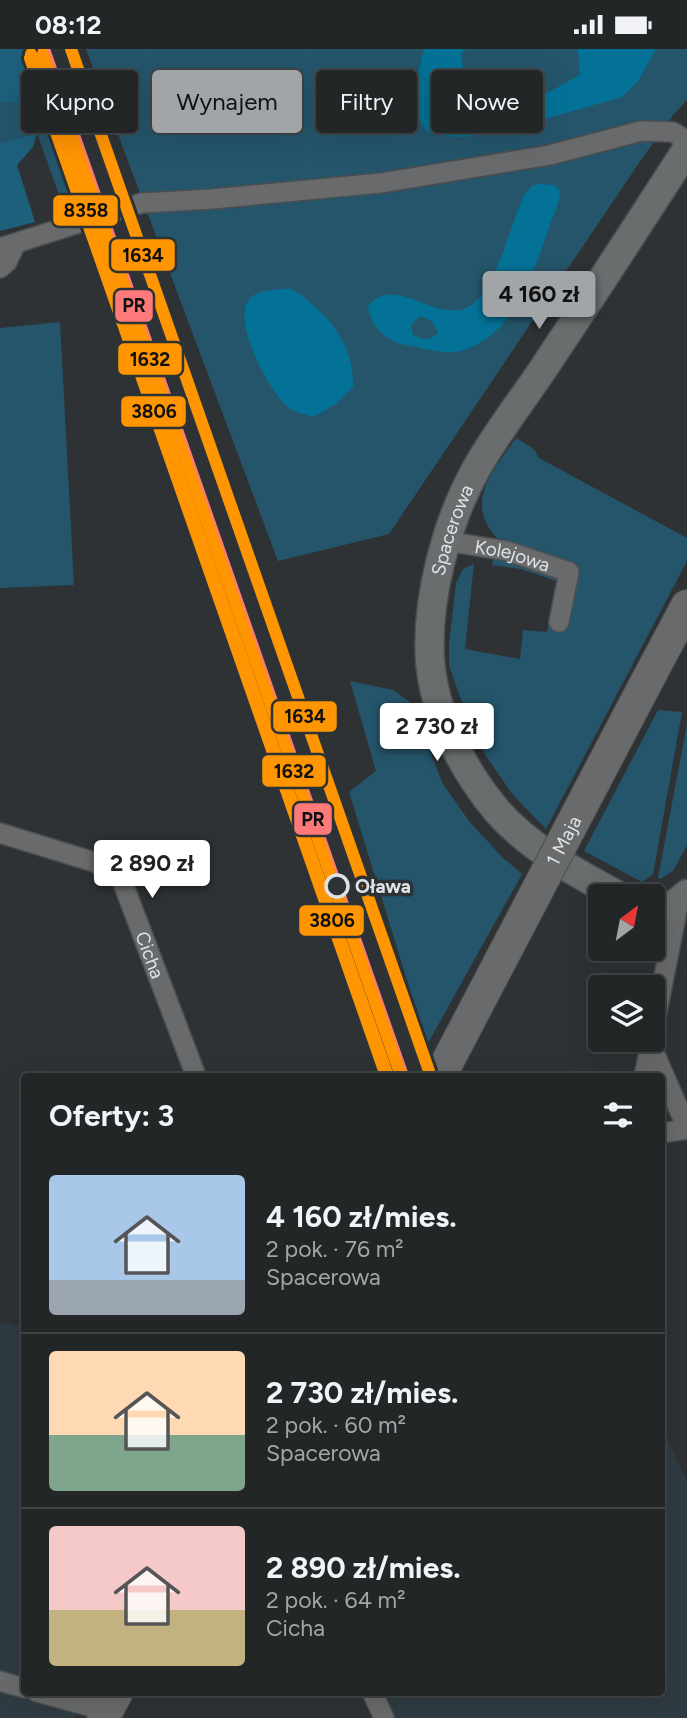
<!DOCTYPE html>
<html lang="pl">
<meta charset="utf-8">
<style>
body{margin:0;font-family:Figtree,sans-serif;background:#2f3233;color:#f1f3f6;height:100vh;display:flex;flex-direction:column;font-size:26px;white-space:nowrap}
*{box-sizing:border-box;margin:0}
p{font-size:23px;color:#a3a5a7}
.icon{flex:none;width:38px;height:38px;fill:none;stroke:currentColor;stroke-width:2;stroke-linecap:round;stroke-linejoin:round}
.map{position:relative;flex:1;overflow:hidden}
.panel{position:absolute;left:21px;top:1024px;width:644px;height:623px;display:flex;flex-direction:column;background:#232627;border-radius:7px;box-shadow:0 7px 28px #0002,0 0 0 2px #404344}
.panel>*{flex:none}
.top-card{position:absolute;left:21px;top:21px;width:646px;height:63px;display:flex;gap:14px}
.needle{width:46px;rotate:32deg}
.buttons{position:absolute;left:588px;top:835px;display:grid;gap:14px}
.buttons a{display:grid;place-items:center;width:77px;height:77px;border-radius:7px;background:#232627;box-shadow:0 7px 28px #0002,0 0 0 2px #404344;font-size:35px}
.price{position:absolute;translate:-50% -60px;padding:0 16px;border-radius:7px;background:#fff;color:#222;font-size:23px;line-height:46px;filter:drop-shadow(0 2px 4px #0008)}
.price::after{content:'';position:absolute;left:50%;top:42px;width:21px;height:16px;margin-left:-10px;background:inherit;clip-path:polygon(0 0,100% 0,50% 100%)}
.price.selected{background:#a1a5a8;color:#111}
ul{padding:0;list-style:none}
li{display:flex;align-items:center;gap:21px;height:175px;padding:0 28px}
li+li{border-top:2px solid #404344}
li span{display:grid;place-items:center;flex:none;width:196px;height:140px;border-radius:7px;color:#555}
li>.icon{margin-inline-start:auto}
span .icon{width:84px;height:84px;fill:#fffc;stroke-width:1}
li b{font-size:30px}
h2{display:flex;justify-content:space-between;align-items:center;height:84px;padding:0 28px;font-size:30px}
.chip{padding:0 24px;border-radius:7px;background:#232627;box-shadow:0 7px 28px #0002,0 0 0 2px #404344;font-size:24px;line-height:63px}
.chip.selected{background:#a1a5a8;color:#111}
.status{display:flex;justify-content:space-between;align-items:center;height:49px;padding:0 35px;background:#232627;direction:ltr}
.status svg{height:19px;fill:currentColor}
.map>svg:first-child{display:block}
.built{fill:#2f3b42}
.green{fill:#25556b}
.forest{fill:#1e607c}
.water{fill:#047297;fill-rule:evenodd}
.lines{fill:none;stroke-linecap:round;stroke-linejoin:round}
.street-casing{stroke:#4c4e50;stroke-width:22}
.secondary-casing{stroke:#4c4e50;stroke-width:31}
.primary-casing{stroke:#4c4e50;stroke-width:34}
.street{stroke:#696a6b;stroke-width:19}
.secondary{stroke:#6a6d6e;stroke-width:28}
.primary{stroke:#696a6b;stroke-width:32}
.primary-bridge-casing{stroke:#4c4e50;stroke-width:34;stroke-linecap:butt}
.primary-bridge{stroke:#696a6b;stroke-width:32}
.rail-1-casing{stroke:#2c3337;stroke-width:18}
.rail-2-casing{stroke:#2c3337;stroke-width:18}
.rail-3-casing{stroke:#2c3337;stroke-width:18}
.rail-4-casing{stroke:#2c3337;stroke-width:18}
.rail-5-casing{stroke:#2c3337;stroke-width:18}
.rail-1{stroke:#fe7a7a;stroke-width:12}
.rail-2{stroke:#ff9500;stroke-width:12}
.rail-3{stroke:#ff9500;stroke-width:12}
.rail-4{stroke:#ff9500;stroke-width:12}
.rail-5{stroke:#ff9500;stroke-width:12}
.stop-dot{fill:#2c3337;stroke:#dfe3e6;stroke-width:3.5}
.labels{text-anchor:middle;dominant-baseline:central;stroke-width:7;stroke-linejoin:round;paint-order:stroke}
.street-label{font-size:19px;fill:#dfe3e6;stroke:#2c3337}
.stop-label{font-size:19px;font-weight:bold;fill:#dfe3e6;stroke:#2c3337;text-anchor:start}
.line-badge{stroke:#2c3337;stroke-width:2.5}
.pale-badge-label{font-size:19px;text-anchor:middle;font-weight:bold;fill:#111}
</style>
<div class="status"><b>08:12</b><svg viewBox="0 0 49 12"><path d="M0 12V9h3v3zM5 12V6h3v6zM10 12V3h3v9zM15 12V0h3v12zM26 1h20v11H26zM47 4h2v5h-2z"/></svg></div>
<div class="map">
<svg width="687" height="1669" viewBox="0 0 687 1669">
<rect width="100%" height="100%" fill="#2f3234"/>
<g class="built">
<path d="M7 1273 24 1279V1643H86L74 1669H0V1275Z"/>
<path d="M662 1378 687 1433V1669H395L384 1643H662Z"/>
</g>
<g class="green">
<path d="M22 0H35L88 156 65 163 37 84 0 94V53H27L43 46Z"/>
<path d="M86 0H687V51L674 65 643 108 389 485 278 512Z"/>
<path d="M60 273 74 536 0 539V279Z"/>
<path d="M516 389 534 400 539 409 687 489V512L546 780 513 746 484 704 461 651 449 616V596L456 534 463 520 474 515 465 600 520 610 523 581 547 583 556 532 521 520 492 516 498 490C463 454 493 422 516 389Z"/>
<path d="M350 632 393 641 410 653 443 735 469 772 502 808 522 825 427 996 349 743 376 722Z"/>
<path d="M658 661 682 663 653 825 642 833 584 802Z"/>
<path d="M687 675V796L673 822 660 830 658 829Z"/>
</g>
<g class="forest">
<path d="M0 0H22L43 46 27 53H0Z"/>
<path d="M37 84 33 98 17 116 35 173 0 182V94Z"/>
</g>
<g class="water">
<path d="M424 0H466L461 4 467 48 483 65 549 43 580 26 578 0H656L638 32 622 48 523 76 465 88 446 87 425 81C407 52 417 32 424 0Z"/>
<path d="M540 135 554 136 560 142C560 154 555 162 551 173 534 220 518 283 464 301 448 307 423 299 406 296 387 293 370 277 368 257 396 220 446 287 478 250 502 220 509 180 524 146L532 137ZM420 267 433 273 438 283C430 293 423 291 413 286L411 276Z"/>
<path d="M290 239C326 261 355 295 353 338L337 354 314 368C307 366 295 363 289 359 270 345 226 264 253 247 263 240 279 241 290 239Z"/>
</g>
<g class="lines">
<g class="street-casing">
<g id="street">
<path d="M0 199 142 154 212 150 381 134 550 106 641 82 673 83 687 92"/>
<path d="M0 219 7 213 15 196"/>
<path id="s1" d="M446 492 507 502 569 523 559 573"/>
<path id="s2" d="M0 784 94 813 121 829 196 1027"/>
<path d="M653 983 676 867V855"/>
<path d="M650 994 687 1079"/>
<path d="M644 1027 651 994"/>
<path d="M662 1084 687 1080"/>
<path d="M0 1632 24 1639"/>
<path d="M37 1643 107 1662"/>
<path d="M372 1643 384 1669"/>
</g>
</g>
<g class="secondary-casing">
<g id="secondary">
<path id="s3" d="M619 847C576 824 531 800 498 763 463 722 434 665 430 611 426 551 446 475 475 422 497 382 526 347 551 308 597 239 642 170 687 100"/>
<path d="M653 860 671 858 687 845"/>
</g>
</g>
<g class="primary-casing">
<g id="primary">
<path d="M647 632 687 557"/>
<path d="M103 1669 117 1643"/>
</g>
</g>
<use href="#street" class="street"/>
<use href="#secondary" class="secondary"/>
<use href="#primary" class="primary"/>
<g class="primary-bridge-casing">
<g id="primary-bridge">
<path id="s4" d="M440 1027 647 632"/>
</g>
</g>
<use href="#primary-bridge" class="primary-bridge"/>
<g class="rail-1-casing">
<path id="rail-1" d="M44 0 403 1027"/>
</g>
<g class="rail-2-casing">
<path id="rail-2" d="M43 5 401 1027"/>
</g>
<g class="rail-3-casing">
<path id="rail-3" d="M71 0 429 1022"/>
</g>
<g class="rail-4-casing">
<path id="rail-4" d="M30 9 386 1027"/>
</g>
<g class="rail-5-casing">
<path id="rail-5" d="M31 5 388 1027"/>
</g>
<use href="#rail-1" class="rail-1"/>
<use href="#rail-2" class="rail-2"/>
<use href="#rail-3" class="rail-3"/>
<use href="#rail-4" class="rail-4"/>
<use href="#rail-5" class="rail-5"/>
</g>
<circle class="stop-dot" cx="337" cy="837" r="11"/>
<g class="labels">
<g class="street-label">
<text stroke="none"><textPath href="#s3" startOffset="450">Spacerowa</textPath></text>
<text stroke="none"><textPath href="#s1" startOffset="68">Kolejowa</textPath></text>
<text stroke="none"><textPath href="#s4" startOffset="266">1 Maja</textPath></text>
<text stroke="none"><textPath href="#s2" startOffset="212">Cicha</textPath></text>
</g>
<g class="stop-label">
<text x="355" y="837">Oława</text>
</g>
</g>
<g class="line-badge">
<rect x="52" y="145" width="67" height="33" rx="7" fill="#ff9500"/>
<rect x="110" y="189" width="66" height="34" rx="7" fill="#ff9500"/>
<rect x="114" y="240" width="40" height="34" rx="7" fill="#fe7a7a"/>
<rect x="117" y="293" width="66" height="34" rx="7" fill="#ff9500"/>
<rect x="120" y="346" width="67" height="33" rx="7" fill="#ff9500"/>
<rect x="272" y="651" width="66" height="33" rx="7" fill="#ff9500"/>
<rect x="261" y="705" width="66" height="34" rx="7" fill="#ff9500"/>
<rect x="293" y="753" width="40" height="34" rx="7" fill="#fe7a7a"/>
<rect x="298" y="855" width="67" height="33" rx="7" fill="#ff9500"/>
</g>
<g class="pale-badge-label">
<text x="86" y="168">8358</text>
<text x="143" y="213">1634</text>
<text x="134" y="263">PR</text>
<text x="150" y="317">1632</text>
<text x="154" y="369">3806</text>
<text x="305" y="674">1634</text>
<text x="294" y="729">1632</text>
<text x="313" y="777">PR</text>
<text x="332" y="878">3806</text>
</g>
</svg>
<div class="buttons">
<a><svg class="needle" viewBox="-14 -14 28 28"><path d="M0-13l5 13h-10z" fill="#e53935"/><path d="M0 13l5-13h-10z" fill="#a3a5a7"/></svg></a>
<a><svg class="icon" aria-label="layers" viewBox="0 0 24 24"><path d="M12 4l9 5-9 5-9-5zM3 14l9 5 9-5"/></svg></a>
</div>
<b class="price selected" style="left:539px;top:282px">4 160 zł</b>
<b class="price" style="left:437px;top:714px">2 730 zł</b>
<b class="price" style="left:152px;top:851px">2 890 zł</b>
<div class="top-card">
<a class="chip">Kupno</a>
<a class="chip selected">Wynajem</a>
<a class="chip">Filtry</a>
<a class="chip">Nowe</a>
</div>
<section class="panel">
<h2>Oferty: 3<svg class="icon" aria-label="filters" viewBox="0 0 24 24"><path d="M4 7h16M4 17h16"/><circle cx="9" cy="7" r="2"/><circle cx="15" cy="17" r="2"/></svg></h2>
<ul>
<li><span style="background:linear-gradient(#a9c7e8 75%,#9aa5b1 0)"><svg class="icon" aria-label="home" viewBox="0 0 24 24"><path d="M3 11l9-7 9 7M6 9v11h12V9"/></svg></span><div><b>4 160 zł/mies.</b><p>2 pok. · 76 m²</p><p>Spacerowa</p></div></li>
<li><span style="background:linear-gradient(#ffd9b3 60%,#7fa58c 0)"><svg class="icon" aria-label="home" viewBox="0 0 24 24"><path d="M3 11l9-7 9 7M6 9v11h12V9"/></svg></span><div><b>2 730 zł/mies.</b><p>2 pok. · 60 m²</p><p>Spacerowa</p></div></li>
<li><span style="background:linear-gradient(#f6c9c9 60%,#c2b280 0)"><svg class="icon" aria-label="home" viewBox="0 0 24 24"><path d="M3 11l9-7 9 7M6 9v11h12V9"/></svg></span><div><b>2 890 zł/mies.</b><p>2 pok. · 64 m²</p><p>Cicha</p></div></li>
</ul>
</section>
</div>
